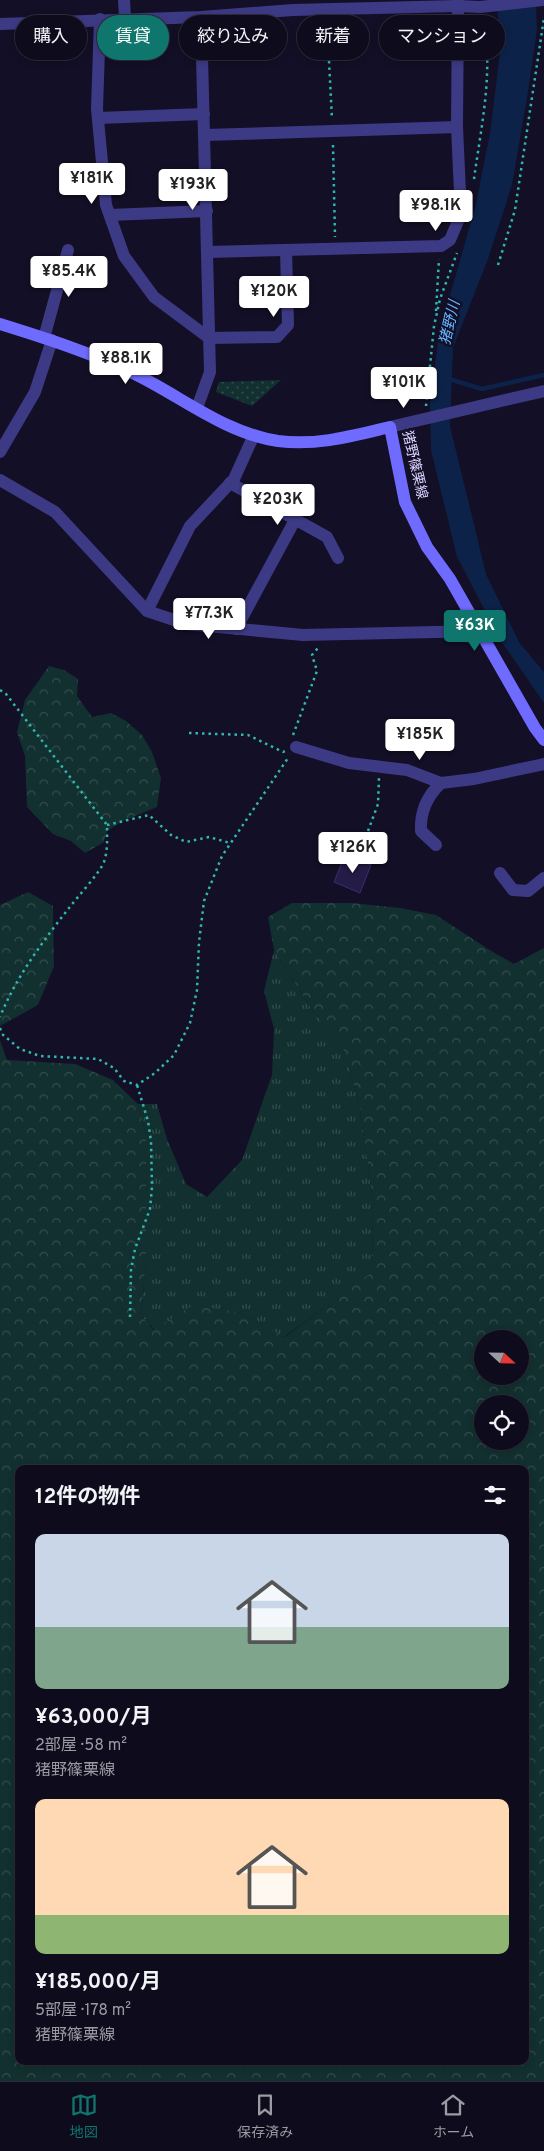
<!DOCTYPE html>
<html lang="ja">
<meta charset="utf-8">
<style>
body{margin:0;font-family:Overpass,"Noto Sans JP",sans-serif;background:#1c1929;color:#f1f3f6;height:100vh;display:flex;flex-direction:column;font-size:19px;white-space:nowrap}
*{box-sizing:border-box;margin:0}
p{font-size:16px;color:#9b9ba3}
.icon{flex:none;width:28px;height:28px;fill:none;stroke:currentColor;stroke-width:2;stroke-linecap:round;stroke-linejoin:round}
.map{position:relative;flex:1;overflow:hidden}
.drawer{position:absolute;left:15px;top:1465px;width:514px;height:600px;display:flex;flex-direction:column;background:#0e0b1c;border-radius:10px;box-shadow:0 2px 8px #0003,0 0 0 1px #2e2b3b}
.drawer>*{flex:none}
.hud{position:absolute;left:15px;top:15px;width:515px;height:45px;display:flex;gap:10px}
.needle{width:32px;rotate:112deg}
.fabs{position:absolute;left:474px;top:1330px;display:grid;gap:10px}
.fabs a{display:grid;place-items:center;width:55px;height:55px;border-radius:50%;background:#0e0b1c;box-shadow:0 2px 8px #0003,0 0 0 1px #2e2b3b;font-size:25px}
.price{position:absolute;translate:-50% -42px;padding:0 11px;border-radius:5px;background:#fff;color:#222;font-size:16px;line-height:32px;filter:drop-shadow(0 1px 2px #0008)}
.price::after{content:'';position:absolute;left:50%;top:30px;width:15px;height:11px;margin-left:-8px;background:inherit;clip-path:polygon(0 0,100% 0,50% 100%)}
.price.active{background:#0f766e;color:#fff}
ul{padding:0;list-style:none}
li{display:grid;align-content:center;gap:10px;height:265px;padding:0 20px}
li span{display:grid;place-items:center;height:155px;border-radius:10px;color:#555}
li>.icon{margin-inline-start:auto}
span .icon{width:90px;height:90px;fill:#fffc;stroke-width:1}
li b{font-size:21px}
h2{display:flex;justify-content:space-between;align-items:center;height:60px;padding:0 20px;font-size:21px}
.chip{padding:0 18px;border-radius:22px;background:#0e0b1c;box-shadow:0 2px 8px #0003,0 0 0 1px #2e2b3b;font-size:18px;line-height:45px}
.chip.active{background:#0f766e;color:#fff}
.menu{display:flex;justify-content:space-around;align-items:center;height:70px;border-top:1px solid #2e2b3b;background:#0e0b1c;font-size:14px;color:#9b9ba3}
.menu a{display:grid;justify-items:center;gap:2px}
.menu .active{color:#0f766e}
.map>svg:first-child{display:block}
.grass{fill:url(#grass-tufts)}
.forest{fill:url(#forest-crowns);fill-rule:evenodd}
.park{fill:url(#park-dots)}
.water{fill:#0c2248}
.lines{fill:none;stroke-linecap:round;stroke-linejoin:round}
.stream{stroke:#0c2248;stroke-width:4.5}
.building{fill:#241b47;stroke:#3b2d73}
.path{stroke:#2fb8b0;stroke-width:2.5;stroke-dasharray:2.5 4;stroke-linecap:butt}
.minor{stroke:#3d3a85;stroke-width:12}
.tertiary{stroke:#3d3a85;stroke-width:12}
.secondary{stroke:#6f6bff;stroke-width:12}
.labels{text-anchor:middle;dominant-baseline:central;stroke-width:5;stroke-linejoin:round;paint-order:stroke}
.street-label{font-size:14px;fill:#d9d4ff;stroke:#130f26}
.water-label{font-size:15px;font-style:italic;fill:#62b6ff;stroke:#130f26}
</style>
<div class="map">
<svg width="544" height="2081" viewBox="0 0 544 2081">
<defs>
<pattern id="grass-tufts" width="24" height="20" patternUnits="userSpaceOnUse" patternTransform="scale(1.25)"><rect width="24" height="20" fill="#12302f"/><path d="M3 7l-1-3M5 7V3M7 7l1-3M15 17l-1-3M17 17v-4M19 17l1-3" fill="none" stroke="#344d4e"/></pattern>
<pattern id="forest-crowns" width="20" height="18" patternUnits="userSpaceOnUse" patternTransform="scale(1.25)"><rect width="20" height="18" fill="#12302f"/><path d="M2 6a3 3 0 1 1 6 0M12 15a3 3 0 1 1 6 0" fill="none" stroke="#344d4e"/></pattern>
<pattern id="park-dots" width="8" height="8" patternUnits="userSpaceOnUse" patternTransform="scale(1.25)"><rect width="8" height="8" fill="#12302f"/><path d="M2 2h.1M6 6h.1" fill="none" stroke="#344d4e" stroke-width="1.8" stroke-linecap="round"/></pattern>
</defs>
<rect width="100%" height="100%" fill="#130f26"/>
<path class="grass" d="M274 950 315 1014 342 1043 359 1103 373 1200 372 1273 284 1337 237 1312 155 1330 141 1316 146 1260V1135L138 1104H157L167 1139 186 1184 207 1197 242 1160 272 1075 274 1029 264 991Z"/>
<g class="forest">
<path d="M49 666 64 670 78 679 77 696 92 717 111 713 126 721 142 735 152 752 161 778 157 807 123 821 107 831 104 842 85 853 71 841 53 834 27 807 25 756 17 732 25 700Z"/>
<path d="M28 892 53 906 54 966 38 1005 0 1026V905Z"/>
<path d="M292 903H352L400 908 436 915 488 949 514 964 544 948V2081H0V1040L7 1060 75 1064 113 1080 138 1104 146 1135V1260L141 1316 154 1330 193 1305 237 1312 285 1337 372 1272 373 1200 359 1103 342 1044 315 1014 274 950 268 917ZM482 1339H520V1376H482ZM482 1404H520V1441H482ZM19 1469H525V2061H19Z"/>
</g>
<path class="park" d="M281 380 252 406 216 392 219 382Z"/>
<path class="water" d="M497 0H536L537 30 527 98 512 185 488 259 453 348 450 426 486 574 519 642 544 672V703L501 641 457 557 431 450 430 403 439 334 476 204 490 133 500 53Z"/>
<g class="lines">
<path class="stream" d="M446 378 482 389 544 375"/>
</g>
<path class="building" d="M345 855 371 865 360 893 334 882Z"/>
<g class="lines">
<g class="path">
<path d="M327 22 332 119"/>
<path d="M333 145 335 237"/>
<path d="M474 179C481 127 494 71 483 19"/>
<path d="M498 265 515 210 544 18"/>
<path d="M436 311 439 259"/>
<path d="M426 406 434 326 440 299 457 253"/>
<path d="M0 690 6 694 107 825C107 838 108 850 104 862 99 874 78 896 69 908 43 941 16 977 0 1017"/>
<path d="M189 733 248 735 283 752 285 751"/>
<path d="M293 735 317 671 312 655 318 648"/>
<path d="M107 825 149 815 171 835 186 842 209 837 230 843"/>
<path d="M368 831 378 804 379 778"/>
<path d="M0 1028 2 1034 20 1049 40 1056 98 1059 114 1068 124 1081 137 1085 155 1073 174 1055 190 1023 197 990 199 942 204 901 222 856 288 758"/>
<path d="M130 1317 131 1270 135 1249 150 1209 152 1187 151 1141 148 1121 137 1085"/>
</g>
<g class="minor">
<path d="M124 0 125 18"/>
<path d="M458 6 480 7 542 0"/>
<path d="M100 19 97 109 106 205 124 256 154 297 209 338 277 337 288 325 286 250"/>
<path d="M98 118 204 114"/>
<path d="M205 135 457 127"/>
<path d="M110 215 207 211"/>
<path d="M208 252 441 246 450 240 461 214 457 127 458 0"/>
<path d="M44 338 68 250"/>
<path d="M0 452 35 392 52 340"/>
<path d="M0 480 55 512 147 611 186 624 303 635 479 631"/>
<path d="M230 483 327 537 338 558"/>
<path d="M147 611 190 526 234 479 254 435"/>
<path d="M236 629 295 520"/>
<path d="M296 747 349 763 407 770 441 783 474 779 544 764"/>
<path d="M436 845 421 831C420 812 427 796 441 783"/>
<path d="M500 873 513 890 528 891 544 878"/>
</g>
<g class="tertiary">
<path d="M0 24 201 17 293 10 458 6"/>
<path d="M197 408 210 372 201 17"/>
<path d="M390 427 544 391"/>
</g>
<path class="secondary" d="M0 324C45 338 92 353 135 374 182 397 225 433 278 441 317 446 352 436 390 427L405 502 427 547 450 579 535 728 544 740"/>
</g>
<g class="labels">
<g class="street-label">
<text transform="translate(414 465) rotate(77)">猪野篠栗線</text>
</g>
<g class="water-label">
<text transform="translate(451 323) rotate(-77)">猪野川</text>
</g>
</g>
</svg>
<div class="fabs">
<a><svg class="needle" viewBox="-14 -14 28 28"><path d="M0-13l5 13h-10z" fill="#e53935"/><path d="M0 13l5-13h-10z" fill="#9b9ba3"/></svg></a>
<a><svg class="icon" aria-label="locate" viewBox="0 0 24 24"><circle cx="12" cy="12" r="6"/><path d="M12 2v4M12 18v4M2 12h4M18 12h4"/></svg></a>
</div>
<b class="price" style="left:92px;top:205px">¥181K</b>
<b class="price" style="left:193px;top:211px">¥193K</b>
<b class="price" style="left:436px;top:232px">¥98.1K</b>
<b class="price" style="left:69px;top:298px">¥85.4K</b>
<b class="price" style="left:274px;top:318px">¥120K</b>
<b class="price" style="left:126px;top:385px">¥88.1K</b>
<b class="price" style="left:404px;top:409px">¥101K</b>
<b class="price" style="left:278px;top:526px">¥203K</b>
<b class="price" style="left:209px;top:640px">¥77.3K</b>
<b class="price active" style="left:475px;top:652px">¥63K</b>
<b class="price" style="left:420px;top:761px">¥185K</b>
<b class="price" style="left:353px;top:874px">¥126K</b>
<div class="hud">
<a class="chip">購入</a>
<a class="chip active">賃貸</a>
<a class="chip">絞り込み</a>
<a class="chip">新着</a>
<a class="chip">マンション</a>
</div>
<section class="drawer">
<h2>12件の物件<svg class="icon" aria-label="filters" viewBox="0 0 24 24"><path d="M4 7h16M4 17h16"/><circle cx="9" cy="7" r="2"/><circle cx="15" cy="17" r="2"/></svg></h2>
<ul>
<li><span style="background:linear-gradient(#c9d6e8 60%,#7fa58c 0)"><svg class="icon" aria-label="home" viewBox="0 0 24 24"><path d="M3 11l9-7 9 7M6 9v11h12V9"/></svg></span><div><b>¥63,000/月</b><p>2部屋 · 58 m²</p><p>猪野篠栗線</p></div></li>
<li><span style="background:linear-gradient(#ffd9b3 75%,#8fb573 0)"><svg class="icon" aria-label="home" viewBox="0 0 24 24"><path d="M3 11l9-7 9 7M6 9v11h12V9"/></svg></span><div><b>¥185,000/月</b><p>5部屋 · 178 m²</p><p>猪野篠栗線</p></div></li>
</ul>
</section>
</div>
<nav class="menu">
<a class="active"><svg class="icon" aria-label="map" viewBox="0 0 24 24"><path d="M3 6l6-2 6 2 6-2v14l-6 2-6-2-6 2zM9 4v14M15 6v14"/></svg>地図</a>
<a><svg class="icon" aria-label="saved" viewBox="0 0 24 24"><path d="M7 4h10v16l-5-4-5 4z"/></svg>保存済み</a>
<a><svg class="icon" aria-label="home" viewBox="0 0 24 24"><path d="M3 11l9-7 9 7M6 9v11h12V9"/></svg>ホーム</a>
</nav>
